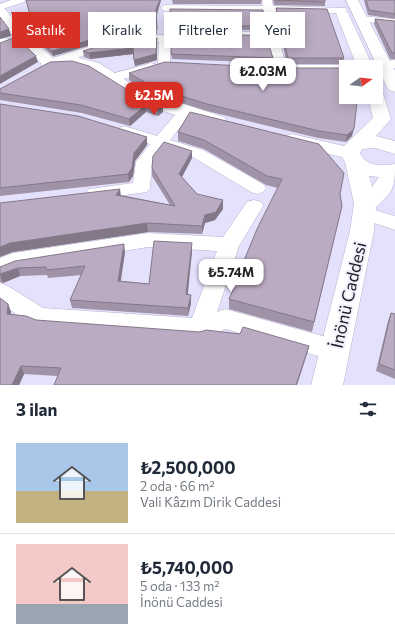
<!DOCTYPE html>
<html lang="tr">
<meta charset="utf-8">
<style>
body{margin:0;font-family:Commissioner,sans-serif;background:#f2f2f3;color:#1f2937;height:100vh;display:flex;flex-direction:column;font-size:15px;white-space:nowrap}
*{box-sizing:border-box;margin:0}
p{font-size:13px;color:#747a83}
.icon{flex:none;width:22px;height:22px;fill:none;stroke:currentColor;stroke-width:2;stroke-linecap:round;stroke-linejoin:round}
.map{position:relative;height:385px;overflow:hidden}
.details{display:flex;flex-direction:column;background:#fff;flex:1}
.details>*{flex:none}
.banner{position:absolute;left:12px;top:12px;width:371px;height:36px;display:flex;gap:8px}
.needle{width:26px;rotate:76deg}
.buttons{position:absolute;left:339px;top:60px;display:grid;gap:8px}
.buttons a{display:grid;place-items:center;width:44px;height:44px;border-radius:0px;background:#fff;box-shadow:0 2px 10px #0003;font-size:20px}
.price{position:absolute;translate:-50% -34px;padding:0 9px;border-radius:8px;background:#fff;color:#222;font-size:13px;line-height:26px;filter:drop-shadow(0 1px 2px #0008)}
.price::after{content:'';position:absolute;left:50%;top:24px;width:12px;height:9px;margin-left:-6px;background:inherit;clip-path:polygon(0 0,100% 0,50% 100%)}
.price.current{background:#d93025;color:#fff}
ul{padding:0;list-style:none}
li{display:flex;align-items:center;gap:12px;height:100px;padding:0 16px}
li+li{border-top:1px solid #e0e1e3}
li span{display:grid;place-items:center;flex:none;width:112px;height:80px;border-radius:0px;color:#555}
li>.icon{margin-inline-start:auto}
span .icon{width:48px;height:48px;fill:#fffc;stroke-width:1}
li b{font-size:17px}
h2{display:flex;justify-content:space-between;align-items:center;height:48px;padding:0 16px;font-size:17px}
.chip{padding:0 14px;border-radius:0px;background:#fff;box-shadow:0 2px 10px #0003;font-size:14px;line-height:36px}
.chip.current{background:#d93025;color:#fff}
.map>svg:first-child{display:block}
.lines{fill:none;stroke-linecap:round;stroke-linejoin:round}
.minor-casing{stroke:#b5b2cd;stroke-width:1}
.major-casing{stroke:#b5b2cd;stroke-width:1}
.minor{fill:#fff;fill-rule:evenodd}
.major{fill:#fff;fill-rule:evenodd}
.wall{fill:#a193a7}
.shaded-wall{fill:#837888}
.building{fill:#bbabc2;stroke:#837888}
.labels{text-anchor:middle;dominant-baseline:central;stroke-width:4;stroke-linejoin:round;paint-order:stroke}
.near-street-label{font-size:17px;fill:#1c1b25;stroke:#f1f0fb}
</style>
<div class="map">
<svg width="395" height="385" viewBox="0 0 395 385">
<rect width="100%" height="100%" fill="#e4e1fd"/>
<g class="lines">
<g class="minor-casing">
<g id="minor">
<path d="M11 0H26L24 2 0 10V4Z"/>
<path d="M262 0H272L273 6 346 8 347 10 346 12 342 13 274 12 278 36 286 65H346L351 67H346V73L277 72 267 39 231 38 225 35 231 32H266L264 12 165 11 160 8 165 5 263 6Z"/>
<path d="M360 16 395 19V25L356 21 355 19 356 17Z"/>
<path d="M62 21 66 22 67 24 66 26 19 37 13 34 15 32Z"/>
<path d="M165 35 171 38 170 63 164 67 158 63 159 42H133L127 39 133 36Z"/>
<path d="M6 38 10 39 12 41 10 43 0 45V39Z"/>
<path d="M107 41 111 42 113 44 111 46 51 67H43L41 64 43 61Z"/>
<path d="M395 60V68L388 67 386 64 388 61Z"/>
<path d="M151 63 155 64 157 67 155 70 113 82 106 78 108 75Z"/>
<path d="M186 107 191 108 193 111 170 140 203 150 263 184 266 188 263 192 257 194 251 192 191 156 164 148 152 163 150 188 147 192 95 199 89 197 86 193 89 189 133 183 136 162 150 144 119 134 116 131 119 128 124 126 157 136 181 108Z"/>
<path d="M254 200 261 202 263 206 239 246 217 312 225 309 344 342 347 350 344 358 335 361 226 329 200 339 39 327 31 324 0 303V283L8 286 43 308 192 318 217 251 148 247 17 268 0 275V258L13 253 148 233 223 237 247 202Z"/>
<path d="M364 207 395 216V230L357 217 355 213 357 209Z"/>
</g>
</g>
<g class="major-casing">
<g id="major">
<path d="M346 0H358L395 71V92L389 90 387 87Z"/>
<path d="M0 7 4 8 27 35 53 58 72 56 99 63 141 90 224 117 227 121 224 125 218 126C189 119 157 111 130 98 115 91 104 77 89 70 74 62 59 70 44 66L17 41 0 19Z"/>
<path d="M342 9 348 13 373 67H357L336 13Z"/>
<path d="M376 89 382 90 391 119 376 136 395 141V154L375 148 362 149 360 153C366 167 382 166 395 164 395 187 394 191 376 207L374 231 343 385H311L350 231 354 204 345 162 342 157 285 144 282 140 285 136 292 134 344 146 373 118 368 97H376ZM369 176 379 177 372 187Z"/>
</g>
</g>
<use href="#minor" class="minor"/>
<use href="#major" class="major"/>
</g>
<g class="wall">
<path d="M26 0H161L157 14V34L121 36 53 56 31 36 30 32 66 23 67 21 62 20 33 26Z"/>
<path d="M172 0H262L261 4H173Z"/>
<path d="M273 0H325V6L274 5Z"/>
<path d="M364 0H395V19L368 15Z"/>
<path d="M276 8 344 58 343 64H287L276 14Z"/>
<path d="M170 9 265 26 264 30H222L171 32Z"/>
<path d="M11 12 27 28H23L12 15Z"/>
<path d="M375 19 395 21V59H390L374 24Z"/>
<path d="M157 38V60L135 66 133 54 90 59 84 57 83 51Z"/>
<path d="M171 54 273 58 272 63 172 59Z"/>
<path d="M129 73 352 136 346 142 318 138 207 111 153 94 129 80Z"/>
<path d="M0 89 134 94 163 105V112L158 116 146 112 130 126 82 113 0 100Z"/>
<path d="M0 104 147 137V145L135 161 133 176 129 182 0 196Z"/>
<path d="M190 112 340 194 342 206 312 332 229 309V299L243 269V263L278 188 266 185 204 149 178 141V132Z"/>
<path d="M192 151V158L182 177 197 194 223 209 215 220 205 223 202 234 148 232 13 252 121 195 170 205 152 176V168Z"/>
<path d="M192 251 187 294 191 295V303L188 316 72 308 70 300 82 275 48 278 47 275 20 276 3 283 0 282V267L125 252 121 281 149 284Z"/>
<path d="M8 304 11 312V314L36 320 309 346 307 354 58 376 24 374 19 385H0Z"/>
<path d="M391 313 395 314V379L376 371 388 321Z"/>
</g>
<g class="shaded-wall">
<path d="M160 0H161L157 14 156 9Z"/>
<path d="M61 15 62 20 33 26 32 22Z"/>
<path d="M26 25 27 28H23V26Z"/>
<path d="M9 29 11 36 0 39V32Z"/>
<path d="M120 31 121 36 53 56 52 51Z"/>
<path d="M157 38V60L135 66 134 60Z"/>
<path d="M133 48V54L90 59 89 53Z"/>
<path d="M36 56 38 62 0 84V76Z"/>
<path d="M146 105V112L130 126 129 119Z"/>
<path d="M163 105V112L158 116V109Z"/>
<path d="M354 129 352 136 346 142 347 135Z"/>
<path d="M147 137V145L135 161 133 176 129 182 128 174 134 153Z"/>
<path d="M192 151V158L179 182V174Z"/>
<path d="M120 189 121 197 116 195Z"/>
<path d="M223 200V209L215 220 205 223 202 234V226L205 215Z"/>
<path d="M147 223 148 232 13 252 0 257V247L10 243Z"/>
<path d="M192 243V251L187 303 186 294Z"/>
<path d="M124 244 125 252 119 290 118 281Z"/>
<path d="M18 268 20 276 3 283 0 274Z"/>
<path d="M191 295V303L188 316V308Z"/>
<path d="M8 304 11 312 10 322 7 314Z"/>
<path d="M309 346 307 354 297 385H296Z"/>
<path d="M21 366 24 374 19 385H12Z"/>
</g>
<g class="building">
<path d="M26 0H160L156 9 157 29 120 31 52 51 30 32 66 23 68 19 66 16 61 15 32 22Z"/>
<path d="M275 0H325V2Z"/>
<path d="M366 0H395V14L369 10Z"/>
<path d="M276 8 327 9 344 58H288Z"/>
<path d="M170 9 263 10 265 26H222L171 28Z"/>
<path d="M11 12 26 25 23 26Z"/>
<path d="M0 17 9 29 0 32Z"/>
<path d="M375 19 395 21V53H392Z"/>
<path d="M222 34 266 36 273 58 171 54 172 38Z"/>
<path d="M16 37 36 56 0 76V43Z"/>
<path d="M157 38 156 54 134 60 133 48 89 53 83 51 122 39Z"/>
<path d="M72 61 89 66 134 94 163 105 158 109 146 105 129 119 81 105 0 93V89L50 62Z"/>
<path d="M165 62 282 68H346V97H356L357 102 354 129 347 135 319 131 207 104 153 87 129 73Z"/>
<path d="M0 104 78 116 147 137 134 153 132 168 128 174 0 188Z"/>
<path d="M190 112 319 144 344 173 340 194 342 206 314 322 229 299 245 263H243L257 229 282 179 267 176 204 140 178 132Z"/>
<path d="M164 142 192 151 179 174 197 194 223 200 216 212 205 215 202 226 147 223 10 243 0 247V203L120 189 116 195 175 206 152 168 153 156Z"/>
<path d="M154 241 192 243 186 294 191 295 188 308 70 300 85 266 46 270V267L18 268 0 274V267L15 261 124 244 118 281 149 284Z"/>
<path d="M0 298 8 304 7 314 26 316 36 320 200 332 206 330 240 334 243 327 309 346 296 385H54L61 368 21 366 12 385H0Z"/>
<path d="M391 313 395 314V370L379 364Z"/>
</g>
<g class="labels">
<g class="near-street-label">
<text transform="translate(348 295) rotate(-77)">İnönü Caddesi</text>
</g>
</g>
</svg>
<div class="buttons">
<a><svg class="needle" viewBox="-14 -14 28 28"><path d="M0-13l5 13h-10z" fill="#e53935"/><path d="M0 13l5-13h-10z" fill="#747a83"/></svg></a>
</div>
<b class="price" style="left:263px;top:92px">₺2.03M</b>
<b class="price current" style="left:154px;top:116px">₺2.5M</b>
<b class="price" style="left:231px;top:293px">₺5.74M</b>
<div class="banner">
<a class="chip current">Satılık</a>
<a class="chip">Kiralık</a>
<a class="chip">Filtreler</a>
<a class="chip">Yeni</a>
</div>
</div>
<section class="details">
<h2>3 ilan<svg class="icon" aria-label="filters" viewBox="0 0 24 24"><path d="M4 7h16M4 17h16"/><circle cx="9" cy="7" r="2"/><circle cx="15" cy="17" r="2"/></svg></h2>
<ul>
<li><span style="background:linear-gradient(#a9c7e8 60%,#c2b280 0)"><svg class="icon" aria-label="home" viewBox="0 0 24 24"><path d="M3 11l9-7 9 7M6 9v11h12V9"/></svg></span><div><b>₺2,500,000</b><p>2 oda · 66 m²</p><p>Vali Kâzım Dirik Caddesi</p></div></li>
<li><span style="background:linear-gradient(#f6c9c9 75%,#9aa5b1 0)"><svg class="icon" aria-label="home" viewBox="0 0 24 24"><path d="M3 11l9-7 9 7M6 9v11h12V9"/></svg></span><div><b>₺5,740,000</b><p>5 oda · 133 m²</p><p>İnönü Caddesi</p></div></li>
</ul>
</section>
